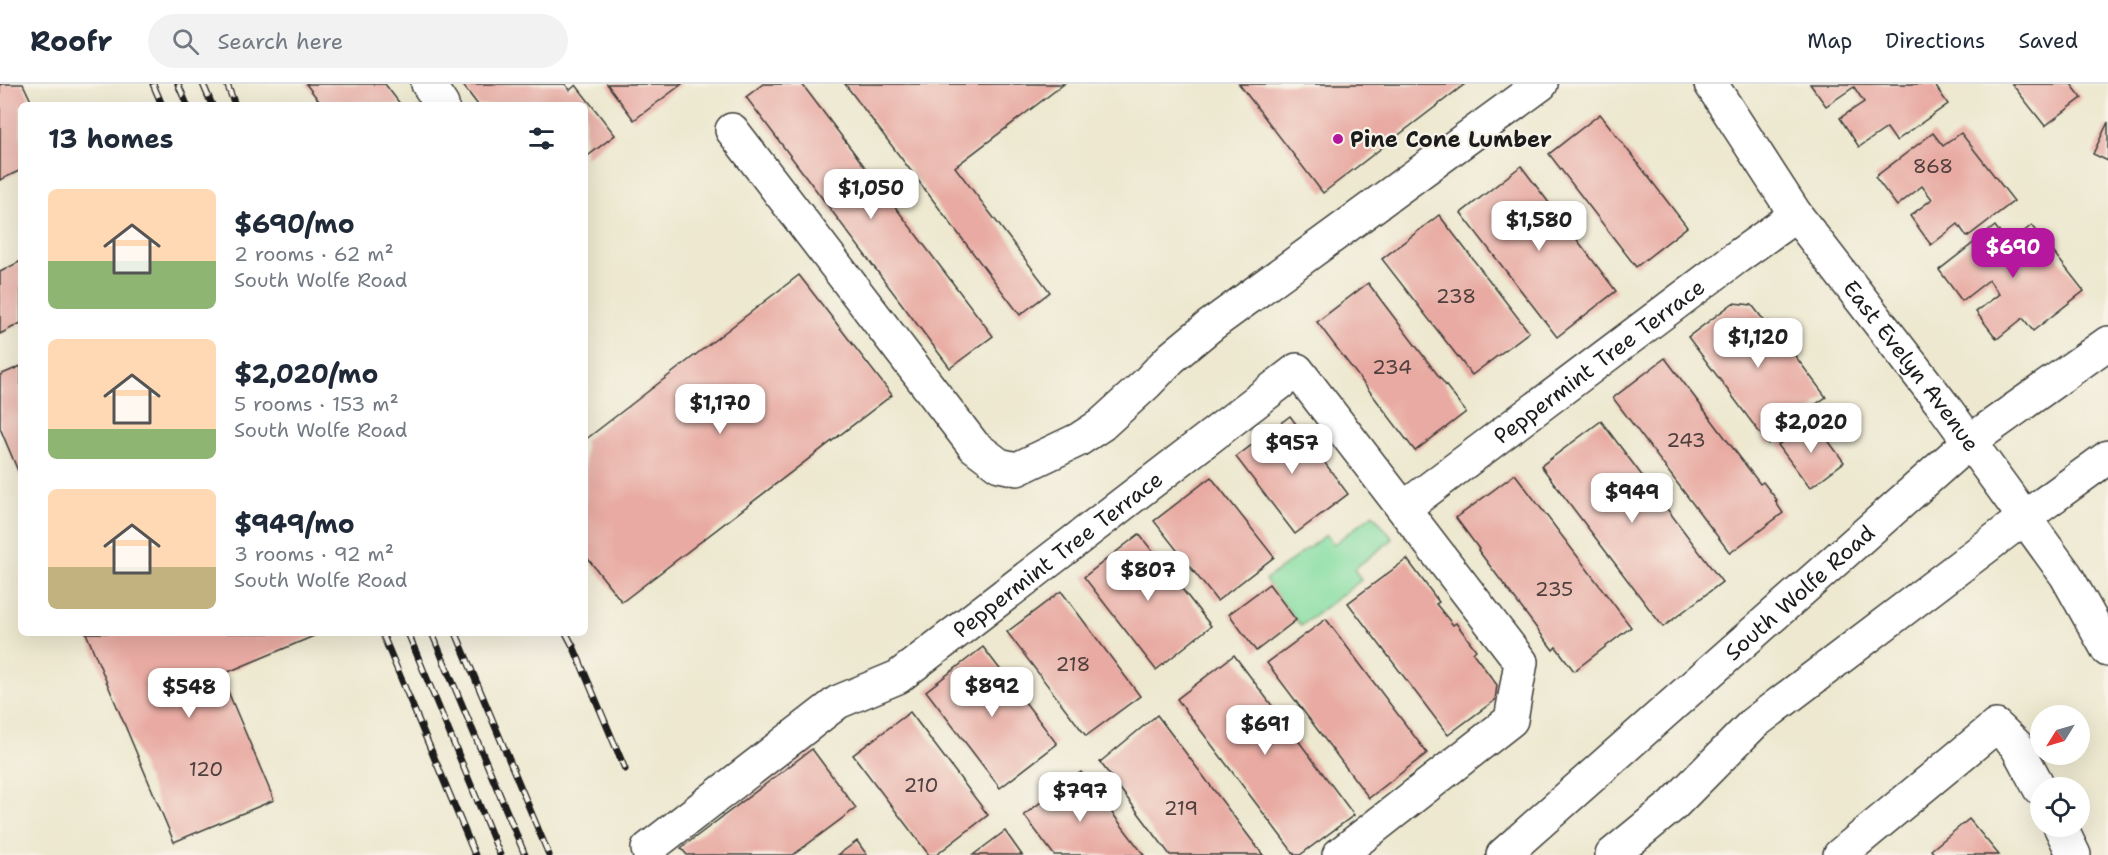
<!DOCTYPE html>
<meta charset="utf-8">
<style>
body{margin:0;font-family:"Shantell Sans",sans-serif;background:#f2f2f3;color:#1f2937;height:100vh;display:flex;flex-direction:column;font-size:22px;white-space:nowrap}
*{box-sizing:border-box;margin:0}
p{font-size:20px;color:#747a83}
.icon{flex:none;width:33px;height:33px;fill:none;stroke:currentColor;stroke-width:2;stroke-linecap:round;stroke-linejoin:round}
.map{position:relative;flex:1;overflow:hidden}
.drawer{position:absolute;left:18px;top:18px;width:570px;height:534px;display:flex;flex-direction:column;background:#fff;border-radius:9px;box-shadow:0 6px 24px #0002}
.drawer>*{flex:none}
.needle{width:39px;rotate:233deg}
.buttons{position:absolute;left:2030px;top:621px;display:grid;gap:12px}
.buttons a{display:grid;place-items:center;width:60px;height:60px;border-radius:50%;background:#fff;box-shadow:0 6px 24px #0002;font-size:30px}
.price{position:absolute;translate:-50% -51px;padding:0 14px;border-radius:12px;background:#fff;color:#222;font-size:20px;line-height:39px;filter:drop-shadow(0 2px 3px #0008)}
.price::after{content:'';position:absolute;left:50%;top:36px;width:18px;height:14px;margin-left:-9px;background:inherit;clip-path:polygon(0 0,100% 0,50% 100%)}
.price.active{background:#b5179e;color:#fff}
ul{padding:0;list-style:none}
li{display:flex;align-items:center;gap:18px;height:150px;padding:0 30px}
li span{display:grid;place-items:center;flex:none;width:168px;height:120px;border-radius:9px;color:#555}
li>.icon{margin-inline-start:auto}
span .icon{width:72px;height:72px;fill:#fffc;stroke-width:1}
li b{font-size:26px}
h2{display:flex;justify-content:space-between;align-items:center;height:72px;padding:0 30px;font-size:26px}
header{display:flex;align-items:center;gap:36px;box-sizing:border-box;height:84px;padding:0 30px;background:#fff;border-bottom:2px solid #e0e1e3}
header strong{font-size:28px}
nav{display:flex;gap:33px;margin-inline-start:auto;font-size:21px}
.search{width:420px;height:54px;background:#f2f2f3;display:flex;align-items:center;gap:15px;box-sizing:border-box;padding:0 21px;border-radius:33px;color:#747a83;font-size:22px}
.map>svg:first-child{display:block}
.green{fill:#87dea2;stroke:#527d5f;stroke-width:1.5}
.building{fill:#e8aaa2}
.lines{fill:none;stroke-linecap:round;stroke-linejoin:round}
.minor-casing{stroke:#3b3b37;stroke-width:36}
.major-casing{stroke:#3b3b37;stroke-width:36}
.minor{stroke:#fff;stroke-width:33}
.major{stroke:#fff;stroke-width:33}
.rail-casing{stroke:#1c1c1c;stroke-width:7}
.rail{stroke:#f7f3e8;stroke-width:4.5;stroke-dasharray:14;stroke-linecap:butt}
.poi-dot{fill:#b5179e;stroke:#f7f3e8;stroke-width:2}
.labels{text-anchor:middle;dominant-baseline:central;stroke-width:4.5;stroke-linejoin:round;paint-order:stroke}
.number-label{font-size:20px;fill:#4f403e}
.poi-label{font-size:22px;font-weight:bold;fill:#1c1c1c;stroke:#f7f3e8;text-anchor:start}
.street-label{font-size:22px;fill:#1c1c1c;stroke:#f7f3e8}
</style>
<header>
<strong>Roofr</strong>
<div class="search"><svg class="icon" aria-label="search" viewBox="0 0 24 24"><circle cx="10" cy="10" r="6"/><path d="M15 15l6 6"/></svg>Search here</div>
<nav><a>Map</a><a>Directions</a><a>Saved</a></nav>
</header>
<div class="map">
<svg width="2108" height="771" viewBox="0 0 2108 771">
<rect width="100%" height="100%" fill="#f7f3e8"/>
<filter id="ink" filterUnits="userSpaceOnUse"><feTurbulence type="fractalNoise" baseFrequency=".0167" numOctaves="2"/><feDisplacementMap in="SourceGraphic" scale="12" xChannelSelector="R" yChannelSelector="G"/><feConvolveMatrix kernelMatrix="1 2 1 2 8 2 1 2 1" color-interpolation-filters="sRGB"/></filter>
<filter id="wash" filterUnits="userSpaceOnUse"><feTurbulence type="fractalNoise" baseFrequency=".008" numOctaves="4" result="noise"/><feDisplacementMap in="SourceGraphic" scale="24" xChannelSelector="R" yChannelSelector="G"/><feGaussianBlur stdDeviation="1.35" result="paint"/><feColorMatrix in="noise" values="0 0 0 0 0 0 0 0 0 0 0 0 0 0 0 0 0 1.4 0 .05"/><feComposite in="paint" operator="in"/></filter>
<g filter="url(#wash)">
<rect width="100%" height="100%" fill="#ede8cf"/>
<path class="green" d="M1373 430 1393 455 1354 485 1361 496 1301 542 1265 496 1326 451 1334 460Z"/>
<g id="blocks">
<g class="building">
<path d="M0 0H23L33 21H21V86L0 96Z"/>
<path d="M306 0H385L401 21H322Z"/>
<path d="M462 0H565L570 6 576 1 615 51 585 74V21H478Z"/>
<path d="M607 0H682L634 36Z"/>
<path d="M763 0H802L993 252 950 284 746 13Z"/>
<path d="M845 0H1064L955 83 1050 208 1020 231Z"/>
<path d="M1239 0H1465L1323 109Z"/>
<path d="M1810 0H1934L1948 20 1896 57 1887 44 1859 63 1840 34 1864 18 1854 3 1826 22Z"/>
<path d="M2012 0H2071L2082 14 2045 42Z"/>
<path d="M1600 30 1687 143 1636 183 1549 70Z"/>
<path d="M2108 38V77L2093 70Z"/>
<path d="M1933 49 1943 62 1961 49 2014 117 1967 153 1958 140 1931 161 1910 132 1932 115 1922 102 1897 122 1875 93Z"/>
<path d="M1521 82 1616 207 1557 253 1461 129Z"/>
<path d="M1439 131 1529 248 1472 291 1382 175Z"/>
<path d="M2032 141 2084 207 2033 247 2023 234 1997 255 1976 228 1999 210 1989 196 1962 217 1939 186 1995 142 2008 160Z"/>
<path d="M21 177V239L0 250V188Z"/>
<path d="M799 191 892 311 622 518 585 471V356Z"/>
<path d="M1368 199 1466 328 1415 367 1317 238Z"/>
<path d="M1733 219 1752 221 1766 239 1769 237 1826 313 1815 321 1816 323 1768 360 1688 253Z"/>
<path d="M1665 274 1760 400 1763 398 1777 416 1775 417 1783 429 1730 469 1613 314Z"/>
<path d="M21 282V394L0 344V291Z"/>
<path d="M1290 332 1348 410 1295 450 1236 373Z"/>
<path d="M1813 336 1844 378 1810 404 1778 361Z"/>
<path d="M1601 337 1722 498 1663 543 1541 382Z"/>
<path d="M1515 390 1631 543 1574 587 1556 563 1553 566 1478 466 1479 465 1456 434Z"/>
<path d="M1211 393 1274 473 1217 517 1154 437Z"/>
<path d="M1139 450 1211 542 1156 586 1084 493Z"/>
<path d="M1407 475 1439 518 1436 520 1453 541 1456 539 1476 566 1473 569 1497 601 1495 616 1448 651 1348 519Z"/>
<path d="M1269 500 1296 536 1256 567 1229 530Z"/>
<path d="M1061 507 1140 612 1086 652 1007 548Z"/>
<path d="M1326 535 1427 669 1369 714 1267 579Z"/>
<path d="M86 549H321L221 591 274 716 174 758Z"/>
<path d="M983 563 1057 660 1000 704 926 607Z"/>
<path d="M1234 571 1354 731 1300 771H1295L1177 615Z"/>
<path d="M910 628 988 731 936 771H929L853 671Z"/>
<path d="M1157 631 1263 771H1170L1100 678Z"/>
<path d="M812 665 856 724 793 771H687L681 764Z"/>
<path d="M1081 688 1144 771H1054L1024 731Z"/>
<path d="M1969 735 1999 771H1935L1931 766Z"/>
<path d="M1005 747 1022 771H973Z"/>
<path d="M857 757 867 771H838Z"/>
</g>
</g>
</g>
<g filter="url(#ink)">
<use href="#blocks" fill-opacity="0" stroke="#3b3b37" stroke-width="1.5"/>
<g class="lines">
<g class="minor-casing">
<g id="minor">
<path d="M428 0 442 21"/>
<path d="M732 46 974 362 999 381 1017 385 1078 356 1101 341 1146 300 1171 274 1211 241 1541 0"/>
<path id="s1" d="M1404 424 1737 173 1796 131"/>
<path d="M2060 742 2074 771"/>
<path id="s2" d="M650 771 648 765 838 618 898 593 1297 286 1521 578 1511 636 1339 771"/>
<path d="M1840 771 1996 642 2016 661 2040 705"/>
</g>
</g>
<g class="major-casing">
<g id="major">
<path id="s3" d="M1711 0 1796 131 1945 324 2066 491 2108 566"/>
<path id="s4" d="M1503 771 1969 358 2108 259"/>
<path d="M1612 771 1673 721 1754 639 2024 434 2108 373"/>
</g>
</g>
<use href="#minor" class="minor"/>
<use href="#major" class="major"/>
<g class="rail-casing">
<g id="rail">
<path d="M153 0 162 21"/>
<path d="M178 0 187 21"/>
<path d="M203 0 212 21"/>
<path d="M227 0 235 21"/>
<path d="M382 549 475 771"/>
<path d="M408 549 500 771"/>
<path d="M432 549 525 771"/>
<path d="M456 549 549 771"/>
<path d="M566 549 574 564 625 685"/>
</g>
</g>
<use href="#rail" class="rail"/>
</g>
</g>
<circle class="poi-dot" cx="1338" cy="55" r="6"/>
<g class="labels">
<g class="number-label">
<text x="1933" y="82">868</text>
<text x="1456" y="212">238</text>
<text x="1392" y="283">234</text>
<text x="1686" y="356">243</text>
<text x="1554" y="505">235</text>
<text x="1073" y="580">218</text>
<text x="206" y="685">120</text>
<text x="921" y="701">210</text>
<text x="1181" y="724">219</text>
</g>
<g class="poi-label">
<text x="1350" y="55">Pine Cone Lumber</text>
</g>
<g class="street-label">
<text stroke="none"><textPath href="#s1" startOffset="244">Peppermint Tree Terrace</textPath></text>
<text stroke="none"><textPath href="#s3" startOffset="346">East Evelyn Avenue</textPath></text>
<text stroke="none"><textPath href="#s2" startOffset="513">Peppermint Tree Terrace</textPath></text>
<text stroke="none"><textPath href="#s4" startOffset="396">South Wolfe Road</textPath></text>
</g>
</g>
</svg>
<div class="buttons">
<a><svg class="needle" viewBox="-14 -14 28 28"><path d="M0-13l5 13h-10z" fill="#e53935"/><path d="M0 13l5-13h-10z" fill="#747a83"/></svg></a>
<a><svg class="icon" aria-label="locate" viewBox="0 0 24 24"><circle cx="12" cy="12" r="6"/><path d="M12 2v4M12 18v4M2 12h4M18 12h4"/></svg></a>
</div>
<b class="price" style="left:871px;top:136px">$1,050</b>
<b class="price" style="left:1539px;top:168px">$1,580</b>
<b class="price active" style="left:2013px;top:195px">$690</b>
<b class="price" style="left:1758px;top:285px">$1,120</b>
<b class="price" style="left:720px;top:351px">$1,170</b>
<b class="price" style="left:1811px;top:370px">$2,020</b>
<b class="price" style="left:1292px;top:391px">$957</b>
<b class="price" style="left:1632px;top:440px">$949</b>
<b class="price" style="left:1148px;top:518px">$807</b>
<b class="price" style="left:992px;top:634px">$892</b>
<b class="price" style="left:189px;top:635px">$548</b>
<b class="price" style="left:1265px;top:672px">$691</b>
<b class="price" style="left:1080px;top:739px">$797</b>
<section class="drawer">
<h2>13 homes<svg class="icon" aria-label="filters" viewBox="0 0 24 24"><path d="M4 7h16M4 17h16"/><circle cx="9" cy="7" r="2"/><circle cx="15" cy="17" r="2"/></svg></h2>
<ul>
<li><span style="background:linear-gradient(#ffd9b3 60%,#8fb573 0)"><svg class="icon" aria-label="home" viewBox="0 0 24 24"><path d="M3 11l9-7 9 7M6 9v11h12V9"/></svg></span><div><b>$690/mo</b><p>2 rooms · 62 m²</p><p>South Wolfe Road</p></div></li>
<li><span style="background:linear-gradient(#ffd9b3 75%,#8fb573 0)"><svg class="icon" aria-label="home" viewBox="0 0 24 24"><path d="M3 11l9-7 9 7M6 9v11h12V9"/></svg></span><div><b>$2,020/mo</b><p>5 rooms · 153 m²</p><p>South Wolfe Road</p></div></li>
<li><span style="background:linear-gradient(#ffd9b3 65%,#c2b280 0)"><svg class="icon" aria-label="home" viewBox="0 0 24 24"><path d="M3 11l9-7 9 7M6 9v11h12V9"/></svg></span><div><b>$949/mo</b><p>3 rooms · 92 m²</p><p>South Wolfe Road</p></div></li>
</ul>
</section>
</div>
